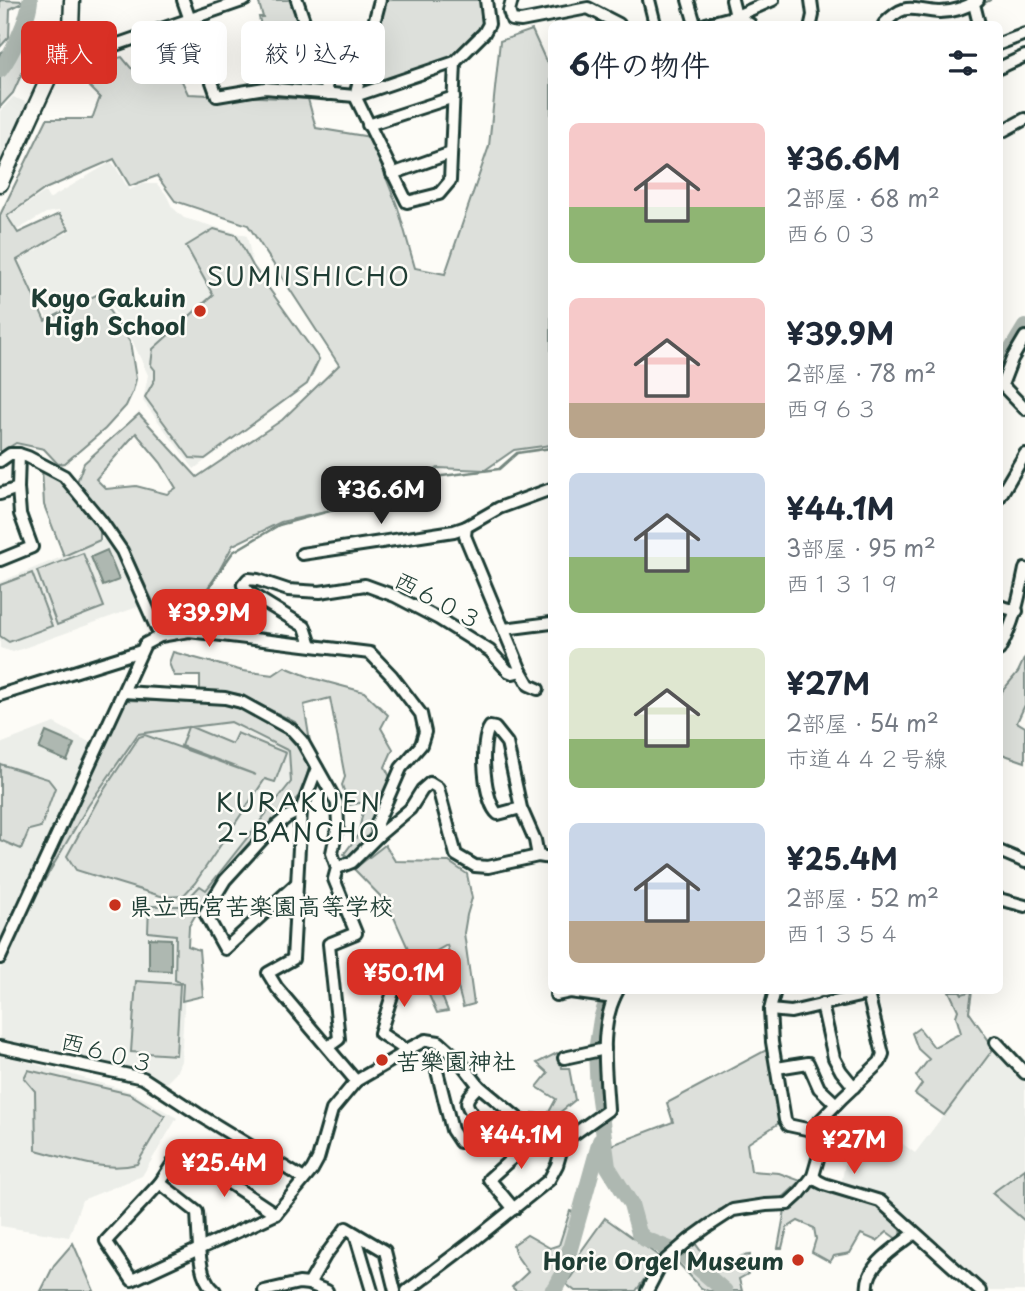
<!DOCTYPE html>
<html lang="ja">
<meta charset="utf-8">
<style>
body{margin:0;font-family:"Playpen Sans","Klee One",sans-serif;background:#f2f2f3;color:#1f2937;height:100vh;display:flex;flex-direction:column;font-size:26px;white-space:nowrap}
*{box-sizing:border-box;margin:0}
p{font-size:23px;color:#747a83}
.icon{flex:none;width:38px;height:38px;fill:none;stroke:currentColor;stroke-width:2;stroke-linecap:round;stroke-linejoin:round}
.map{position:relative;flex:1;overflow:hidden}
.sheet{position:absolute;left:548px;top:21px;width:455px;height:973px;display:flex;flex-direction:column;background:#fff;border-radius:10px;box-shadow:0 7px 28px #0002}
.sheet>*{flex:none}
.top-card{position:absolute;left:21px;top:21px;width:422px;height:63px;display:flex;gap:14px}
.price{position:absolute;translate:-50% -60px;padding:0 16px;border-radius:14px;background:#d93025;color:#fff;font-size:23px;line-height:46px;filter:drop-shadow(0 2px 4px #0008)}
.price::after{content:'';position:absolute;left:50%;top:42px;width:21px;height:16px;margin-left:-10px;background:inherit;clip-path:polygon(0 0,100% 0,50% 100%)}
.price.current{background:#222;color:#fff}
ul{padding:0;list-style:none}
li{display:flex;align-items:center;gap:21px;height:175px;padding:0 21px}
li span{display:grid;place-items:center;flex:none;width:196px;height:140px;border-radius:10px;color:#555}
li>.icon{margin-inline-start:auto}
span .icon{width:84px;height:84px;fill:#fffc;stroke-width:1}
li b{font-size:30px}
h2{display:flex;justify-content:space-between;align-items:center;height:84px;padding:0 21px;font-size:30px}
.chip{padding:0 24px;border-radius:10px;background:#fff;box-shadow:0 7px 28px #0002;font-size:24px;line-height:63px}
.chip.current{background:#d93025;color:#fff}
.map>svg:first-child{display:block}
.built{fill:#eceee9}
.green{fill:#dde0db;stroke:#7e8e88;stroke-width:2;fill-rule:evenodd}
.water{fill:#aeb8b1;stroke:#75877f;stroke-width:2}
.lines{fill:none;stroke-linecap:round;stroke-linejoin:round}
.stream{stroke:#75877f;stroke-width:2.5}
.river{stroke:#aeb8b1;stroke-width:16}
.minor-casing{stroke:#1f3d34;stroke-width:16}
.major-casing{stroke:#1f3d34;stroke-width:19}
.minor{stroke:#fdfcf7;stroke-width:10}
.major{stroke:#fdfcf7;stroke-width:14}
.poi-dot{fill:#c8321e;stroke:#fdfcf7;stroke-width:2.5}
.labels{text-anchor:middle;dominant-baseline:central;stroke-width:5;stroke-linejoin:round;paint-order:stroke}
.poi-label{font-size:24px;font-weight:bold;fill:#1f3d34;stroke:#fdfcf7;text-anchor:end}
.street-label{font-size:24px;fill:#1f3d34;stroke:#fdfcf7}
.neighbourhood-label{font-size:26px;letter-spacing:2px;fill:#1f3d34;stroke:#fdfcf7}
</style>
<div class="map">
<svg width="1025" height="1291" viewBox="0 0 1025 1291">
<rect width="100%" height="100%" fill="#fdfcf7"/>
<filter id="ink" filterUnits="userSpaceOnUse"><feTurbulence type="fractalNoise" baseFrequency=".0143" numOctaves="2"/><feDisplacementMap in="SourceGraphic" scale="14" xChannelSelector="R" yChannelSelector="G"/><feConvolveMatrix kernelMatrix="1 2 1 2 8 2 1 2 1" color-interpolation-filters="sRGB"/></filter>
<g filter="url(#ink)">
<g class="built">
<path d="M13 97 31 104 0 173V111Z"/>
<path d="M111 162 115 166 129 190 143 184H157L166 194 172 207 184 218 247 236 253 265 321 359 307 384 194 469 143 401 148 375 127 329 99 290 47 318 21 267 20 260 71 230 59 211 46 213 17 230 9 216 45 192 49 199Z"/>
<path d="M108 538 124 565 143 605 13 652 0 648V582Z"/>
<path d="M233 716 288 739 296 784 219 878 189 923 181 1061 176 1073 163 1086 144 1075 106 1063 0 1039V970L11 946 41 880 137 733Z"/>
<path d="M54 723 91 743 0 941V744Z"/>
<path d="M994 1048 1025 1081V1291H990L882 1194 878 1197 841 1185 847 1153 873 1122 915 1153Z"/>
<path d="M0 1054 132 1092 177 1118 142 1176 82 1200 69 1237 0 1226Z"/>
</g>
<g class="green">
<path d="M0 0 26 1 10 9 9 37 0 47Z"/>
<path d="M258 0H292L321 82 313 85 270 80 264 60V38L259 17H263Z"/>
<path d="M384 0H482L484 17 481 29 455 58 366 89 362 86Z"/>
<path d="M43 27 13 93 0 107V53Z"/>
<path d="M532 30 545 59 551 66V445L514 450 485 470 438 468 383 499 281 522 233 545 207 593 160 617 131 555 121 537 77 482 84 463 139 414 197 477 282 420 339 365 248 225 175 201 157 176 130 186 114 159 45 189 7 216 18 233 59 214 69 229 17 260 45 321 98 294 130 342 136 379 133 391 126 406 105 429 65 463 58 464 44 449 16 443 0 453V215L47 119H92L100 97 89 86 88 65 122 57 131 68 182 81 188 94 308 99 316 128 370 137 398 208 415 268 445 274 489 146 500 41ZM136 433 161 463 176 488 167 494 136 486 106 489 96 479Z"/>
<path d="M214 229 236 235 253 266 319 359 307 384 205 459 190 458 145 397 155 379V370L151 365 153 349 213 295 186 246Z"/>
<path d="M42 468 61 479 100 527V540L64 556 44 505Z"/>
<path d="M83 553 104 607 57 625 37 571Z"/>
<path d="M32 573 52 626 9 642 0 636V585Z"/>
<path d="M173 652 243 671 273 675 285 667 312 678 364 692 388 715 381 728 393 749 385 767 390 777 372 822 373 836 349 857 344 854 358 835 365 802 349 805 342 785 345 777 330 698 304 705 311 748 295 722 239 694 200 690V676H174L169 663Z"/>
<path d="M1025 657V705L1017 722 1025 727V762L999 753V695L1018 672Z"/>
<path d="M125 700 235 704 292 734 303 750 309 767 303 792 282 813 213 891 196 914 189 926 188 946 199 950 203 996 182 1001 183 984 175 980 176 935 148 932 149 906H181L200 886 206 890 291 782 289 751 231 722 191 727 232 744 237 733 286 753 275 782 265 779 195 883 183 896 164 897 89 874 76 870 67 856 100 796 139 737 145 735 256 775 181 746 188 727 138 734 88 806 44 881H38Z"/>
<path d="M0 764 48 779 55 788 41 827 29 830 21 849 0 840Z"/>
<path d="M385 845 395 861 449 862 467 874 472 898 467 915 464 933 474 1004 463 1007 447 945 426 957 448 1011 437 1013 388 904 354 869Z"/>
<path d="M136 981 180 984 176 1055 131 1052Z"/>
<path d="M949 991H960L962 994 972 991 969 1012 994 1048 944 1115 915 1094 922 1084 916 1076 929 1059 918 1049 912 1033 919 1028 934 1047 961 1033 956 1016 958 1010Z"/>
<path d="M770 1048 779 1123 747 1144 751 1171 779 1173 801 1181 780 1200 733 1205 719 1210 718 1227 695 1243 705 1257 707 1269H725L742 1256 750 1255 748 1274 739 1279 742 1291H708L701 1288 674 1258 659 1253 610 1181 612 1145 673 1122 667 1103Z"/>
<path d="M557 1053 561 1059 562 1068H569L575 1100 542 1127 530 1120 533 1113 544 1115 549 1112 556 1099 537 1087 548 1073 537 1063Z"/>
<path d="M28 1070 130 1094 165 1116 137 1164C104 1173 68 1158 36 1150L35 1091 24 1078Z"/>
<path d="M1025 1169V1221L992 1193Z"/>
<path d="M810 1184 874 1203 901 1229 902 1236 898 1240 887 1232 877 1241 861 1234 850 1253 834 1256 830 1262 812 1252 816 1239 814 1228 798 1221 787 1228 782 1248H778L785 1210Z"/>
<path d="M570 1211 576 1213C571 1232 565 1285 544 1291 536 1291 524 1291 516 1291L512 1287 528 1272 516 1255 513 1245 527 1235 550 1248 559 1245Z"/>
<path d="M605 1218 660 1257 636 1291H575L566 1284 582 1261 577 1257Z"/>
<path d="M73 1243 94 1291H41L54 1265Z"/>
</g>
<g class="water">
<path d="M107 550 119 580 103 586 91 557Z"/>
<path d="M46 732 74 744 67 761 39 749Z"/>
<path d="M149 938 171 939V971L149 970Z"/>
</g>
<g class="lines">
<g class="stream">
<path d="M979 6 990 0"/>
<path d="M932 17C947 19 960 15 973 9"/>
<path d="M168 620 185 604 206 591 233 552 279 525 337 509 377 503 434 477 499 469 517 453 551 448"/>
</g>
<g class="river">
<path d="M0 70C11 56 29 18 30 0"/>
<path d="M999 370 1025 327"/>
<path d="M610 990 601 1019 596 1051 598 1092 608 1167 631 1204 639 1233 645 1239 682 1254 725 1291"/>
<path d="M552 1291 555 1289 563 1274 600 1141"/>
</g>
<g class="minor-casing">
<g id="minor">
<path d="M183 0 217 96 265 88 355 96 455 62"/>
<path d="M297 0 329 94"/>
<path d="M380 0 355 96 407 202 439 194 450 181 455 62 484 33 489 24 486 0"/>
<path d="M512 0 509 11 512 20 521 21 588 8 619 24"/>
<path d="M649 0 655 24"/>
<path d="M688 0 695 24"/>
<path d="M732 0 736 16 750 24"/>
<path d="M811 0 813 15 811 24"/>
<path d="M973 0 979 24"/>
<path d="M706 24 736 16 773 0"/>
<path d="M884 24C907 0 912 11 940 12 953 12 967 7 978 0"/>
<path d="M999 44 1025 34"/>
<path d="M55 66 245 0"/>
<path d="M999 68 1025 56"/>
<path d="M368 125 454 97"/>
<path d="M999 133 1025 119"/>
<path d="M392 174 451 153"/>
<path d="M1025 337 1012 359 1002 385 1025 409"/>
<path d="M0 461 10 454H19L28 457 64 476 102 522 122 551 160 636"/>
<path d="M0 494 18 488"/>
<path d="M999 498 1025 454"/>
<path d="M302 554 454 531 466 527"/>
<path d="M0 560 32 547 20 514 18 488 19 454"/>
<path d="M999 606 1017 611"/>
<path d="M504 629 551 623"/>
<path d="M311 645 305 627 248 592 243 585 248 579 258 580 288 590 320 592 365 585 395 596 439 619 490 651 508 671 513 673 521 671 465 536 466 527 499 508 551 489"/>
<path d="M999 650C1014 624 1019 598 1025 569"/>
<path d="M521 671 529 685 538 689"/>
<path d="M0 695 141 651"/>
<path d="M317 768 301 810 293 959 268 973 277 988 356 1081"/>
<path d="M521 808 498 814C484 803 479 742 490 727L495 728 507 743 521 808 535 840 538 856"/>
<path d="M378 836 410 809 422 790 430 783 438 788 456 855 475 866 488 867 538 856 551 858"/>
<path d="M999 851 1025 862"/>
<path d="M297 883 225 949 205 913 225 880 267 834 287 817 301 810"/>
<path d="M999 899 1025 906"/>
<path d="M0 958 123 692 225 698 241 702 292 730 302 741 337 803 338 825 332 853 337 868 352 862 378 836 377 823 401 768 421 745 425 732 421 714 392 676 370 653 189 631 160 636 145 644 123 692"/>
<path d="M406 962 401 967 380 1033 406 1050"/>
<path d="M556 995 570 992 614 998"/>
<path d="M822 1004 834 1058 841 1071 854 1087"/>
<path d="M770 1010 791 1012 868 994"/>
<path d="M996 1042 1025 1073"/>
<path d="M0 1047 143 1078 198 1114 304 1179"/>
<path d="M328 1047 339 1039 329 944 356 933 334 879 337 868"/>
<path d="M564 1058 605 1049"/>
<path d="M436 1067 452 1130 460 1142 477 1126C474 1106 455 1107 479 1086"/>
<path d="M777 1068 808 1063 819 1088 836 1104"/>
<path d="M811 1130 842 1098 880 1062 883 1054 868 994"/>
<path d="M190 1157 276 1214"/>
<path d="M813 1176 818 1181 824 1184 880 1201 980 1291"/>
<path d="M160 1183 197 1212 199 1249 132 1280 106 1241Z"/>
<path d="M160 1183 177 1157"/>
<path d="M514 1209 489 1179 538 1135"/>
<path d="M355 1234 372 1291"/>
<path d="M309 1284 325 1256 346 1228 385 1251 395 1291"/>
<path d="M215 1291C202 1280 201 1265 199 1249L276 1214 312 1170 318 1159 332 1110 356 1081 399 1056 406 1050 426 1040 439 1042 458 1059 479 1086 538 1135 562 1149"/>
<path d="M264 1291 299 1283 309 1284 327 1291"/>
<path d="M407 1291 473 1241 549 1180 557 1165 564 1141 608 1110C606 1072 598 1025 618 990"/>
<path d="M647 1291 661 1264 689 1240 707 1227 733 1210 766 1205 788 1204 800 1193 813 1176 820 1152 818 1141 811 1130 788 1125 785 1120 772 1042 770 1010 775 990"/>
<path d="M868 1291C864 1265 897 1247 915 1233"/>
</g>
</g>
<g class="major-casing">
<path id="major" d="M0 184 71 29 72 0"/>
</g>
<use href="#minor" class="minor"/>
<use href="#major" class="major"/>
</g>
</g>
<g class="poi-dot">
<circle cx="200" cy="311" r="7"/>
<circle cx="115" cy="905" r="7"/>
<circle cx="382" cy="1060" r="7"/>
<circle cx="798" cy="1260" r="7"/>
</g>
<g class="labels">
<g class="poi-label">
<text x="186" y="297">Koyo Gakuin<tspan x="186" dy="28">High School</tspan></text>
<text x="129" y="905" text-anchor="start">県立西宮苦楽園高等学校</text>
<text x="396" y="1060" text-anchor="start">苦樂園神社</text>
<text x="784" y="1260">Horie Orgel Museum</text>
</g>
<g class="street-label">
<text transform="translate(439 599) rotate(28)">西６０３</text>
<text transform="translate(108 1051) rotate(15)">西６０３</text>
</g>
<g class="neighbourhood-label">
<text x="309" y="275">SUMIISHICHO</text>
<text x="299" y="801">KURAKUEN<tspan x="299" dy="30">2-BANCHO</tspan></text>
</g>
</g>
</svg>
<b class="price current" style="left:381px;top:526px">¥36.6M</b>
<b class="price" style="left:209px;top:649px">¥39.9M</b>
<b class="price" style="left:404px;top:1009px">¥50.1M</b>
<b class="price" style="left:521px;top:1171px">¥44.1M</b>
<b class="price" style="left:854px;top:1176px">¥27M</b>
<b class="price" style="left:224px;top:1199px">¥25.4M</b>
<div class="top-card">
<a class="chip current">購入</a>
<a class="chip">賃貸</a>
<a class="chip">絞り込み</a>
</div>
<section class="sheet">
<h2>6件の物件<svg class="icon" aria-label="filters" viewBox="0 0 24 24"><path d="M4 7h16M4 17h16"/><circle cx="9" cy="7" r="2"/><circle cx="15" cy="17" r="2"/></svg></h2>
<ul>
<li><span style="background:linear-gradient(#f6c9c9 60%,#8fb573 0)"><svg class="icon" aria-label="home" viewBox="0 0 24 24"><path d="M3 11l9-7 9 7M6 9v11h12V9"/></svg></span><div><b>¥36.6M</b><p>2部屋 · 68 m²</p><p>西６０３</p></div></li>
<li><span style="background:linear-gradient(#f6c9c9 75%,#b9a48a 0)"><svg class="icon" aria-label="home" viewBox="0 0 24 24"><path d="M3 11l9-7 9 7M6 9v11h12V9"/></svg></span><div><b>¥39.9M</b><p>2部屋 · 78 m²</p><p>西９６３</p></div></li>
<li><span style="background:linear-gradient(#c9d6e8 60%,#8fb573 0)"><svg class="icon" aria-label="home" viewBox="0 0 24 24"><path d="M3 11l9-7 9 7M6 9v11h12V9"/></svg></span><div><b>¥44.1M</b><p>3部屋 · 95 m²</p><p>西１３１９</p></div></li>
<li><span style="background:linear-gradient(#dfe7d0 65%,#8fb573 0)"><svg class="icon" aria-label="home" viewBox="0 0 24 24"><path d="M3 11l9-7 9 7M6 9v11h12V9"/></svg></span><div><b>¥27M</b><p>2部屋 · 54 m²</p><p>市道４４２号線</p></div></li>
<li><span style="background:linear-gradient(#c9d6e8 70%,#b9a48a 0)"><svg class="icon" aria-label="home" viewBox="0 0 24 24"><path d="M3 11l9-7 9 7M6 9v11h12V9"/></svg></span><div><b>¥25.4M</b><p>2部屋 · 52 m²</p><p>西１３５４</p></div></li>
</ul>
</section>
</div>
